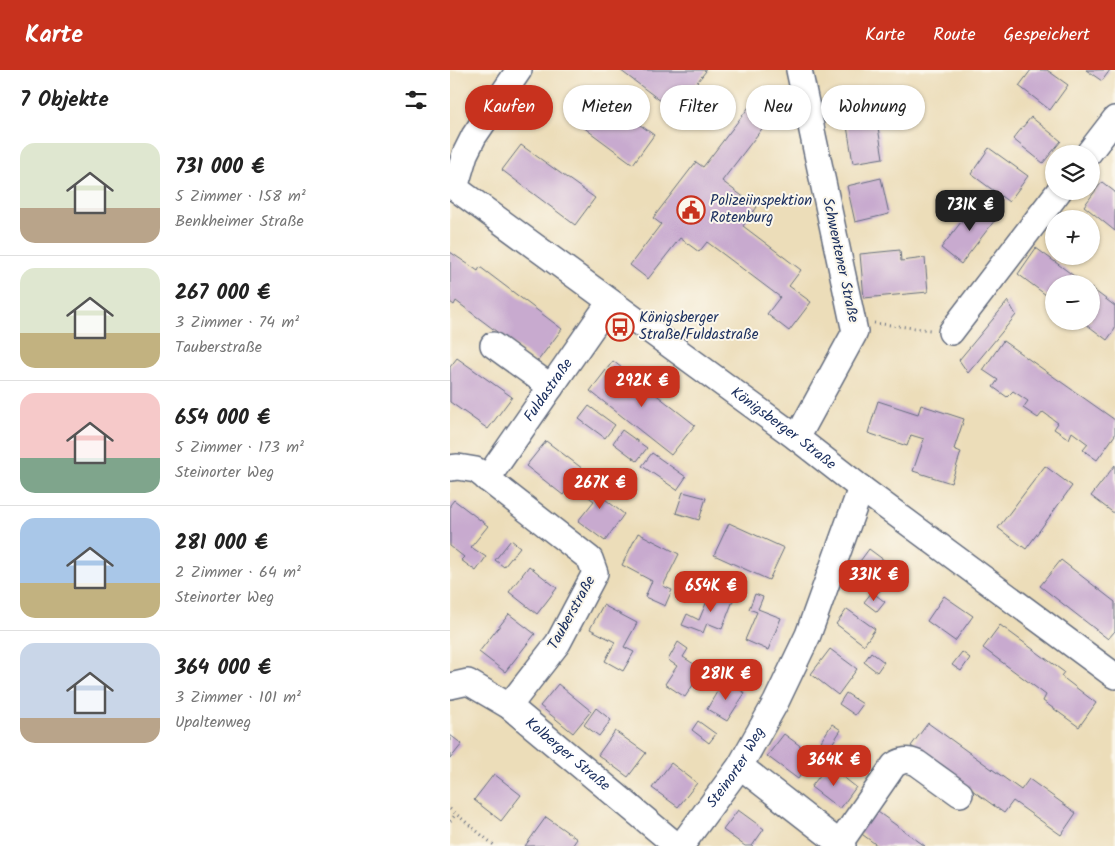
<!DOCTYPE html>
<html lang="de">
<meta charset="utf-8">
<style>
body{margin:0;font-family:Kalam,sans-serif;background:#f2f2f2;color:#222;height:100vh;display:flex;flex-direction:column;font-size:19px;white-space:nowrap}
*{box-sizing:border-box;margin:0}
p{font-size:16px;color:#767676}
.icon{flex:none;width:28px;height:28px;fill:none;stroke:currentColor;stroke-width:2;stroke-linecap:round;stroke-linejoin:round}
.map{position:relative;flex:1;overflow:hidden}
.panel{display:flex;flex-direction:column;background:#fff;width:450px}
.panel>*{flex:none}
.guide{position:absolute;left:15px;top:15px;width:475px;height:45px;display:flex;gap:10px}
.controls{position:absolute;left:595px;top:75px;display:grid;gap:10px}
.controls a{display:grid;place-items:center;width:55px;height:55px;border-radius:50%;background:#fff;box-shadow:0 1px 4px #0004;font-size:25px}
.price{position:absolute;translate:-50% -42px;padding:0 11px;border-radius:10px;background:#c8321e;color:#fff;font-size:16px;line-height:32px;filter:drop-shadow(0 1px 2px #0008)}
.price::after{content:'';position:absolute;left:50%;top:30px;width:15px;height:11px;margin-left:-8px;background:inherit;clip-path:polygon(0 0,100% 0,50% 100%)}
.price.active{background:#222;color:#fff}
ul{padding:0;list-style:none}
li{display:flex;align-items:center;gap:15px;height:125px;padding:0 20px}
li+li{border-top:1px solid #e0e0e0}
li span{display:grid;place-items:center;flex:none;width:140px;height:100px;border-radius:15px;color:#555}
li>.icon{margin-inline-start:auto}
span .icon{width:60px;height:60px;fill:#fffc;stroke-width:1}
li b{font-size:21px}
h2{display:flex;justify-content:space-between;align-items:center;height:60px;padding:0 20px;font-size:21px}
.tag{padding:0 18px;border-radius:22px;background:#fff;box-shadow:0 1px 4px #0004;font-size:18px;line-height:45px}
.tag.active{background:#c8321e;color:#fff}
header{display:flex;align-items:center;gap:30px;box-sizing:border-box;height:70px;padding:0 25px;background:#c8321e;color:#fff}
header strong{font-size:24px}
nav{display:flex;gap:28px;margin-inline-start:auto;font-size:18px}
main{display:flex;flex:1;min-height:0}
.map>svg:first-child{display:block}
.building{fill:#c8aacf}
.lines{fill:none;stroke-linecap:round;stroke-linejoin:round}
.minor-casing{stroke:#646c7e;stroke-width:28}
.path{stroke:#646c7e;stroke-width:3;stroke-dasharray:1 4;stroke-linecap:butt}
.minor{stroke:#fff;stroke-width:25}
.labels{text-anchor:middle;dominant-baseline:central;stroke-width:4;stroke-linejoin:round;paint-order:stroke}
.poi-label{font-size:15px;fill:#1b2f5e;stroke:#fbf7ec;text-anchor:start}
.street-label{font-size:15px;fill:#1b2f5e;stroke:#fbf7ec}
</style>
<header>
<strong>Karte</strong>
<nav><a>Karte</a><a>Route</a><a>Gespeichert</a></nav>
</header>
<main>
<section class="panel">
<h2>7 Objekte<svg class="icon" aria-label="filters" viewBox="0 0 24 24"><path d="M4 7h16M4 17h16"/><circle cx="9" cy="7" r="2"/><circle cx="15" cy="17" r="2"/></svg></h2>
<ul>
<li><span style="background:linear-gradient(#dfe7d0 65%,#b9a48a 0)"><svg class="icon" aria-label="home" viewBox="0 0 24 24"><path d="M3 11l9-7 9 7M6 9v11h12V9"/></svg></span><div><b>731 000 €</b><p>5 Zimmer · 158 m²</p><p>Benkheimer Straße</p></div></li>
<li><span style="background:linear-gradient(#dfe7d0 65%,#c2b280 0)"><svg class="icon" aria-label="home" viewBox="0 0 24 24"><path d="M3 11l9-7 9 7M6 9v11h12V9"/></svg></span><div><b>267 000 €</b><p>3 Zimmer · 74 m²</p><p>Tauberstraße</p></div></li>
<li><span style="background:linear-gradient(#f6c9c9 65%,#7fa58c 0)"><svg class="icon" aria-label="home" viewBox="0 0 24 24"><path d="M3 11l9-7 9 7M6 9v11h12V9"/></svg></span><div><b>654 000 €</b><p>5 Zimmer · 173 m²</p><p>Steinorter Weg</p></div></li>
<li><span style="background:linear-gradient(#a9c7e8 65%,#c2b280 0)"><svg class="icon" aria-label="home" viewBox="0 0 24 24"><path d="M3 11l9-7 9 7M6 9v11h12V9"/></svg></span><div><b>281 000 €</b><p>2 Zimmer · 64 m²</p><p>Steinorter Weg</p></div></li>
<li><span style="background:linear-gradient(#c9d6e8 75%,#b9a48a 0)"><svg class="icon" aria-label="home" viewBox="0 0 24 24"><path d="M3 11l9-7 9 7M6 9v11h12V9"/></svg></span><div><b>364 000 €</b><p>3 Zimmer · 101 m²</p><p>Upaltenweg</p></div></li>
</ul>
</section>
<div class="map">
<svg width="665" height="776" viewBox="0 0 665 776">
<rect width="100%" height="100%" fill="#fbf7ec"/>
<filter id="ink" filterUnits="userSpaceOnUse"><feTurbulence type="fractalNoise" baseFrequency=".02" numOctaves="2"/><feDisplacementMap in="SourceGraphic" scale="10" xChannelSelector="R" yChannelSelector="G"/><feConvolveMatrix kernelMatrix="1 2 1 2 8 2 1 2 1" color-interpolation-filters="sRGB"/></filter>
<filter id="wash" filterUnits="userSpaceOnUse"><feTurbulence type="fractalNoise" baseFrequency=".0096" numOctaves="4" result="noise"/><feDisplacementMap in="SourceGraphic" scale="20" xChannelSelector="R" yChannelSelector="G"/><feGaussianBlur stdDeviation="1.12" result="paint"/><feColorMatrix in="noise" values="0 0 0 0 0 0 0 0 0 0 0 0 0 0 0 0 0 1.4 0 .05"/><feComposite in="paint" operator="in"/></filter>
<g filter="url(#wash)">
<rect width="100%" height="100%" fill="#ecddb9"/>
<g id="blocks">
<g class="building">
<path d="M170 0H254L256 1 224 41Z"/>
<path d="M581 0H597L618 15 600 40 569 16Z"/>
<path d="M636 0H660L652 11Z"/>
<path d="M146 23 204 65 183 94 125 51Z"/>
<path d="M305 29 324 43 272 111 307 137 293 156 351 200 339 216 361 232 339 261 317 244 330 227 257 172 249 182 230 168 198 209 180 195 211 154 203 148 246 92 253 97Z"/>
<path d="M581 47 611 71 593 93 563 69Z"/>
<path d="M427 51 433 88 403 93 397 56Z"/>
<path d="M71 75 145 128 125 155 52 100Z"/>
<path d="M539 78 578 106 559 132 521 104Z"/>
<path d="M431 108 439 144 405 152 397 116Z"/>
<path d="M652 112 665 122V161L634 136Z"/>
<path d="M528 130 548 146 511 194 491 178Z"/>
<path d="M586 178 635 214H604V231L568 204Z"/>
<path d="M450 180 451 191 475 188 478 222 414 228 410 184Z"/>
<path d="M0 182 28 201 30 197 112 259 87 292 6 231 4 235 0 232Z"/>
<path d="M641 218 665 236V259L657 270 632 251H641Z"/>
<path d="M558 231 566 245 518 303 509 290Z"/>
<path d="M553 271 665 350V365L647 390 633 380 638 374 622 362 619 369 604 359 608 353 593 342 588 348 573 338 578 331 563 321 557 327 543 317 548 310 533 300Z"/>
<path d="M7 288 62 327 38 359 0 332V297Z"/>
<path d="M163 291 245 355 221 385 140 321Z"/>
<path d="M428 331 468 344 471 335 514 349 504 379 511 382 501 413 463 401 474 369 461 365 457 376 418 363Z"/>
<path d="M139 336 165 355 155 368 129 349Z"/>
<path d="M172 360 197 378 187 391 163 373Z"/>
<path d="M96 371 133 399 113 425 76 396Z"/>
<path d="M202 383 236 407 227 420 192 396Z"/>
<path d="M665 395V444L641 426Z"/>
<path d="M595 396 622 416 576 479 548 458Z"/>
<path d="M145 403 160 414 151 426 174 444 155 471 128 451 144 431 132 422Z"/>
<path d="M233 422 256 428 249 450 226 443Z"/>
<path d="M4 430 38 456 21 477 36 487 26 501 11 490 14 487 0 476V435Z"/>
<path d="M279 453 334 478 319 510 264 485Z"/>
<path d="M188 463 229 484 213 516 222 520 215 536 195 527 202 511 172 495Z"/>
<path d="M61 470 70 477 54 497 45 490Z"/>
<path d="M419 479 446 499 429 522 402 502Z"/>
<path d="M611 490 665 532V561L658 569 590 516Z"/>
<path d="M79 496 107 518 87 544 59 522Z"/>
<path d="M262 519 284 528 272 559 257 553 253 563 232 555 237 544 249 550Z"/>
<path d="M422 522 435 532 427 542 414 532Z"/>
<path d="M305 524 313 527 308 539 331 548 318 580 295 570 307 542 299 539Z"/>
<path d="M494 526 523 546 505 571 477 551Z"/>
<path d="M153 535 187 553 174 577 184 582 173 601 155 591 165 572 140 559Z"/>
<path d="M397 539 425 559 414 575 386 554Z"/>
<path d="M59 544 85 564 55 602 29 582Z"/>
<path d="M550 555 614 602 611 606 646 633 629 657 593 631 596 625 533 578Z"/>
<path d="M228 572 238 579 233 587 253 600 235 627 215 614 227 596 218 590Z"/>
<path d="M380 579 407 599 388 625 361 604Z"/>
<path d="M421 582 434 592 427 602 414 592Z"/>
<path d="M512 582 520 588 511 601 502 595Z"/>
<path d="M274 610 295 623 277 651 257 639Z"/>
<path d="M108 614 141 641 123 663 90 636Z"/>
<path d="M396 623 413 634 405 645 389 634Z"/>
<path d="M146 638 161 650 149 666 134 655Z"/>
<path d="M248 651 266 664 259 673 242 660Z"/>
<path d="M478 653 571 720 579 709 626 743 611 765 563 731 554 743 461 676Z"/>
<path d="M382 654 391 660 380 677 371 671Z"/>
<path d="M165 661 196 683 178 707 148 685Z"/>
<path d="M334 664 364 686 348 709 317 686Z"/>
<path d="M0 665 12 674 0 689Z"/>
<path d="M221 693 247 713 228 737 202 718Z"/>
<path d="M378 695 406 717 390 739 361 717Z"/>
<path d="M44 704 71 725 51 751 24 730Z"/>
<path d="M421 737 475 776H428L405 759Z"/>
<path d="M288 740 314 759 302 776H295L273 760Z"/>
<path d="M96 747 127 769 122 776H75Z"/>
</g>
</g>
</g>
<g filter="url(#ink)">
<use href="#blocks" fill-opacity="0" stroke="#646c7e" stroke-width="1"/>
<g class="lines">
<g class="minor-casing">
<g id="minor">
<path d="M638 84 665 49"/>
<path id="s1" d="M0 117 5 118 347 368 411 418 665 606"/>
<path d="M5 118 15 84 24 66 69 0"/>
<path d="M501 262 609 121"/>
<path d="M43 275 101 317"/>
<path d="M347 368 405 262 349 0"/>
<path d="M0 398 8 397 26 400 140 489 145 503 108 573 59 636"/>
<path id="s2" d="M37 409 160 232"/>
<path id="s3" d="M0 616 18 612 59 636 227 776"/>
<path d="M290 696 393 776"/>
<path d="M390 773 444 695C452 690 457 689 467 693L510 724"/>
<path id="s4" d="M231 776 290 696 326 632 358 565 411 418"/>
</g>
</g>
<g class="path">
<path d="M424 253 480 260"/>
<path d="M0 739 45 776"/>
<path d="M0 751 6 744"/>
</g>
<use href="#minor" class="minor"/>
</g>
</g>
<defs>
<g id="civic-ring" transform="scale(1.4375)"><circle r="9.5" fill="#fbf7ec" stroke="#c8321e" stroke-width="1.5"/><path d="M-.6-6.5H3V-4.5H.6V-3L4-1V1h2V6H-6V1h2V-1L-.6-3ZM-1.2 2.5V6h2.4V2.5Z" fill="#c8321e"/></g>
<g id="bus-ring" transform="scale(1.4375)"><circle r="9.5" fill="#fbf7ec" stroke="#c8321e" stroke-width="1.5"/><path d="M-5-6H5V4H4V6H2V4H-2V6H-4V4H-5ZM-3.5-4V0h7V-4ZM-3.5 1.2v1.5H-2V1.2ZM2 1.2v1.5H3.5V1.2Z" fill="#c8321e"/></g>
</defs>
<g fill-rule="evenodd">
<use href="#civic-ring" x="241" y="140"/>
<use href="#bus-ring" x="170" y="257"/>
</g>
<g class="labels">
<g class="poi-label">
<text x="260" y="131">Polizeiinspektion<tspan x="260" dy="17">Rotenburg</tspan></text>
<text x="189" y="248">Königsberger<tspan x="189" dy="17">Straße/Fuldastraße</tspan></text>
</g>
<g class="street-label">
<text transform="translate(390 190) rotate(78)">Schwentener Straße</text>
<text stroke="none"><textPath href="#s2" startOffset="108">Fuldastraße</textPath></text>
<text stroke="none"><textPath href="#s1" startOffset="412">Königsberger Straße</textPath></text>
<text transform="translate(122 543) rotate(-61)">Tauberstraße</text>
<text stroke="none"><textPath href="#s3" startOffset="142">Kolberger Straße</textPath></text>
<text stroke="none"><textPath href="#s4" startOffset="96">Steinorter Weg</textPath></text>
</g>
</g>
</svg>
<div class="controls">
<a><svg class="icon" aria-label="layers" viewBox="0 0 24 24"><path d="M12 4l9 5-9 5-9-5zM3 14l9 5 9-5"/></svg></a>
<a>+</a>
<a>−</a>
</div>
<b class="price active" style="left:520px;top:162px">731K €</b>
<b class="price" style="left:192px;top:338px">292K €</b>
<b class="price" style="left:150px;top:440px">267K €</b>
<b class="price" style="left:424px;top:532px">331K €</b>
<b class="price" style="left:261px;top:543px">654K €</b>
<b class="price" style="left:276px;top:631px">281K €</b>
<b class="price" style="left:384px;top:717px">364K €</b>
<div class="guide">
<a class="tag active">Kaufen</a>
<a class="tag">Mieten</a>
<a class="tag">Filter</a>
<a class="tag">Neu</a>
<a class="tag">Wohnung</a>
</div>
</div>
</main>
